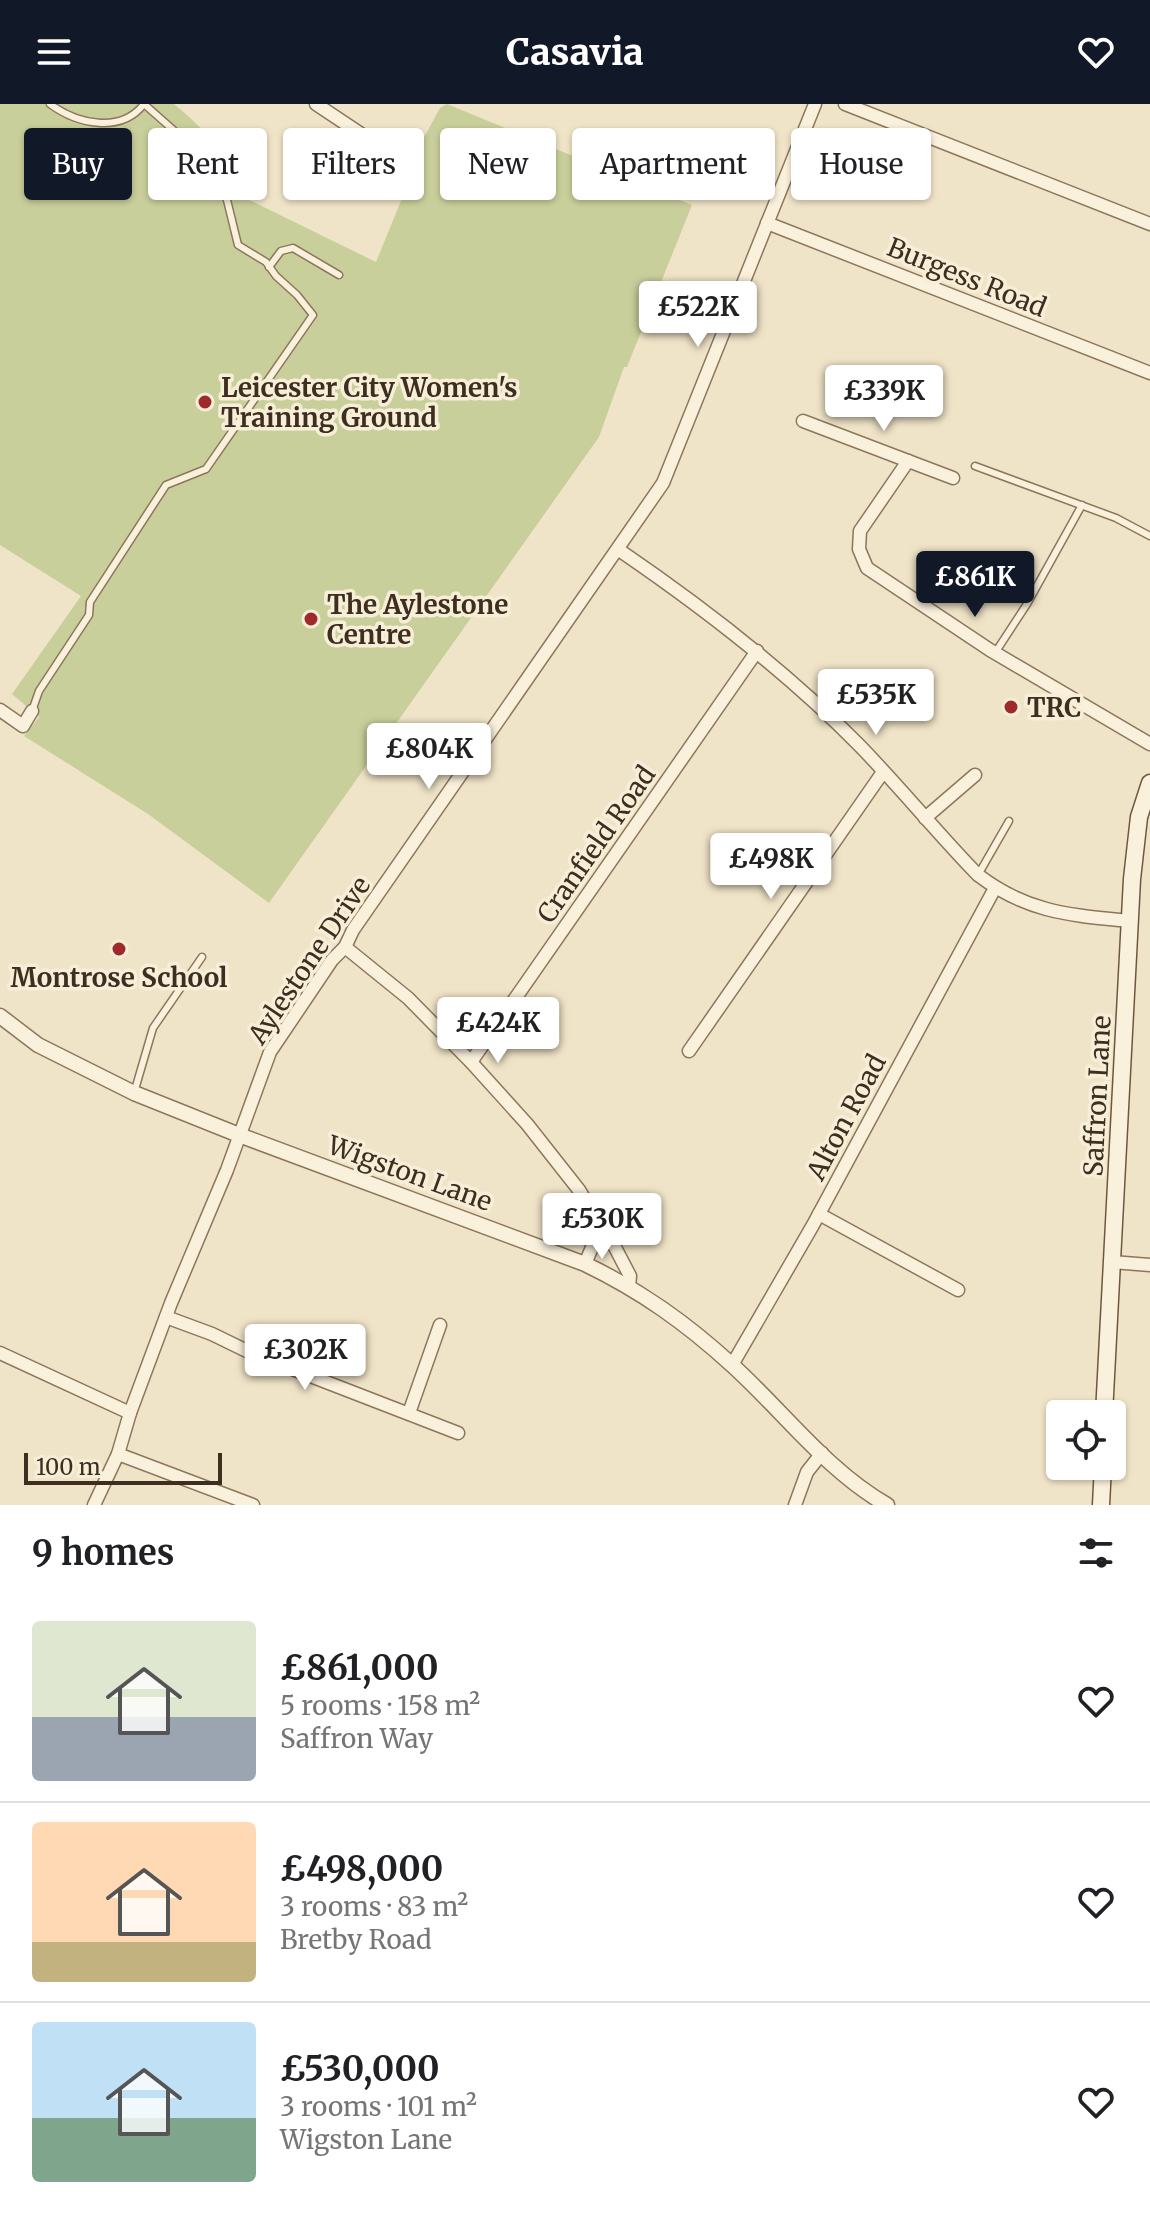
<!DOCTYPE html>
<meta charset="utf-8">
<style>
body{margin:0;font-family:Merriweather,serif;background:#f2f2f2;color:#202124;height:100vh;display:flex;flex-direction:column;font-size:30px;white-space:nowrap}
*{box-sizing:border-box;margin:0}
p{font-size:26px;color:#757577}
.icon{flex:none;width:44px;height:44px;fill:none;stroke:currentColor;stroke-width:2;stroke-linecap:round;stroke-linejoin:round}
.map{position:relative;height:1401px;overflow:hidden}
.side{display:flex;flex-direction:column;background:#fff;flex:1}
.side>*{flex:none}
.banner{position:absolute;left:24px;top:24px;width:1102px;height:72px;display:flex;gap:16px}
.tools{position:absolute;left:1046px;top:1296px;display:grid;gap:16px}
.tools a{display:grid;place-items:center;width:80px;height:80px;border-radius:8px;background:#fff;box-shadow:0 2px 6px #0004;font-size:40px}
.scale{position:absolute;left:24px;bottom:20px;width:198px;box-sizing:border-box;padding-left:8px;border:4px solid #3d2e20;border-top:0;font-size:22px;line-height:28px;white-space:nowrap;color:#3d2e20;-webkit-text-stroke:6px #f7eed8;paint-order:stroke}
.price{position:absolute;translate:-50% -68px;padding:0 18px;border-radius:8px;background:#fff;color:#222;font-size:26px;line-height:52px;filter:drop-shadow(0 2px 4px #0008)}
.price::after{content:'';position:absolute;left:50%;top:48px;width:24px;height:18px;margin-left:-12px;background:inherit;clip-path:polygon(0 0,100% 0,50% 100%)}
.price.current{background:#111827;color:#fff}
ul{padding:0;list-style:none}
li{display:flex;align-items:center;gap:24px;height:200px;padding:0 32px}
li+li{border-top:2px solid #e0e0e0}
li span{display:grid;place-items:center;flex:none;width:224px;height:160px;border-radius:8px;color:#555}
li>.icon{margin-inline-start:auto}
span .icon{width:96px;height:96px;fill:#fffc;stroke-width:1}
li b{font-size:34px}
h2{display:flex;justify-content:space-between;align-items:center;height:96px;padding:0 32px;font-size:34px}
.chip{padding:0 28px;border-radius:8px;background:#fff;box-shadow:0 2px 6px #0004;font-size:28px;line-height:72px}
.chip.current{background:#111827;color:#fff}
header{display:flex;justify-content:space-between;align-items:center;height:104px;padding:0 32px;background:#111827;color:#fff;font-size:36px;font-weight:800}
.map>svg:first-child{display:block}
.green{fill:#c9cf9b}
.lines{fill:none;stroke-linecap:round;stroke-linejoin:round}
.service-casing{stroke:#8d765c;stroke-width:9}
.minor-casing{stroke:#8d765c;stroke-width:15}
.tertiary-casing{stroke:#8d765c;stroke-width:17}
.secondary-casing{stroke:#6f573f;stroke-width:19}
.service{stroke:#faf1dc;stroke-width:6}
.minor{stroke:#faf1dc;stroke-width:12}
.tertiary{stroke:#faf1dc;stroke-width:14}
.secondary{stroke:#faf1dc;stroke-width:16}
.poi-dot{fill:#9e2a2b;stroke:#f7eed8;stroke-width:3}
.labels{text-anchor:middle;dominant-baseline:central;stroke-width:7;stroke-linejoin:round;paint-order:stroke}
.street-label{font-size:26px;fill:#3d2e20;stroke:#f7eed8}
.poi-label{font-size:26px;font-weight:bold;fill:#3d2e20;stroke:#f7eed8;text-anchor:start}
</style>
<header><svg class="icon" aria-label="menu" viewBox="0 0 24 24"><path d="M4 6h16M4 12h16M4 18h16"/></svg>Casavia<svg class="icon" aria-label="heart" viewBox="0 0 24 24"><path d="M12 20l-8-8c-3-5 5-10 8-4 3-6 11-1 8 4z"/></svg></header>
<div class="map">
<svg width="1150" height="1401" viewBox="0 0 1150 1401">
<rect width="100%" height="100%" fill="#f0e4c8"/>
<path class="green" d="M0 0H174C212 32 219 42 235 89L376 158 409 77 404 70 440 4 447 0 692 101 627 263H624L599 333 269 799 148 710 24 632 39 613 12 590 81 492 0 441Z"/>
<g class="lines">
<g class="service-casing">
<g id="service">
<path d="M50 0C77 20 121 30 144 0"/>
<path d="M269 163 281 147 293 144 339 171"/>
<path d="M975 362 1116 414 1150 432"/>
<path d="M995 549 1027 500 1082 401"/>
<path d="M32 607 39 587 89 511 90 498 166 381 206 365 313 211 297 191 276 172 266 158 238 141 227 96 204 53 144 0"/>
<path d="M978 771 1009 717"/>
<path d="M134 989 153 924 202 853"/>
</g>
</g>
<g class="minor-casing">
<g id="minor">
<path d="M316 0 403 58"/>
<path d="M845 0 1150 120"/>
<path d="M767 119 1150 269"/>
<path d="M803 317 953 374"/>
<path d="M908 357 860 427 859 445 867 464 990 546 1150 640"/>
<path d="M619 446C704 504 786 567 859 641 900 683 937 729 978 771 1028 809 1070 811 1130 817"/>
<path d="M0 606 23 622 32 607"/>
<path d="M925 714 975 671"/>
<path d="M345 843 408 894 471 958 527 1020 579 1086 601 1122 607 1128 630 1172 629 1182"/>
<path d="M689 947 883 668"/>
<path d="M471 958 757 547"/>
<path d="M819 1110 958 1186"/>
<path d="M1112 1158 1150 1161"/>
<path d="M585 1160 601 1122"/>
<path d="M166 1213 212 1230 251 1249 458 1329"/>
<path d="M0 1249 130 1309"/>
<path d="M732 1261 813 1121 995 784"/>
<path d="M409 1309 440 1221"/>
<path d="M118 1350 253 1401"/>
<path d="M94 1401 118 1350 130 1309 171 1199 227 1066 270 948 332 856 345 843 353 826 663 379 815 0"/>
<path d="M795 1401 807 1368 822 1349"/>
</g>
</g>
<g class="tertiary-casing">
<path id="tertiary" d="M0 912 38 941 134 989 239 1031 585 1160C641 1187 686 1219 732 1261 783 1307 827 1367 887 1401"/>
</g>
<g class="secondary-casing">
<g id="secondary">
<path d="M1104 1310 1132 775 1139 713 1150 679"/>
<path d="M1101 1401 1103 1362"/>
</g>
</g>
<use href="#service" class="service"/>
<use href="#minor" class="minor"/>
<use href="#tertiary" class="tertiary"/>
<use href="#secondary" class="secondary"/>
</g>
<g class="poi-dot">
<circle cx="205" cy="298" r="8"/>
<circle cx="311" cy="515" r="8"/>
<circle cx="1011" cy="603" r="8"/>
<circle cx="119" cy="845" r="8"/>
</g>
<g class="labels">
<g class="street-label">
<text transform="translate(967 173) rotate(22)">Burgess Road</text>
<text transform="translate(596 740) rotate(-55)">Cranfield Road</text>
<text transform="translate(309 856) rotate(-56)">Aylestone Drive</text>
<text transform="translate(1097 992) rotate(-87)">Saffron Lane</text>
<text transform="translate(846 1013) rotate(-62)">Alton Road</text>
<text transform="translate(410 1069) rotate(20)">Wigston Lane</text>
</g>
<g class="poi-label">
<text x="221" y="283">Leicester City Women's<tspan x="221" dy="30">Training Ground</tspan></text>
<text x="327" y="500">The Aylestone<tspan x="327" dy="30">Centre</tspan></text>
<text x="1027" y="603">TRC</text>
<text x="119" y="873" text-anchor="middle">Montrose School</text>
</g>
</g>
</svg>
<div class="tools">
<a><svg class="icon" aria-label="locate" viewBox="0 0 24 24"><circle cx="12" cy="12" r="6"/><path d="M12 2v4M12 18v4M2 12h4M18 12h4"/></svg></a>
</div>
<div class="scale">100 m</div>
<b class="price" style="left:698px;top:245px">£522K</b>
<b class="price" style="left:884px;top:329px">£339K</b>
<b class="price current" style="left:975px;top:515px">£861K</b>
<b class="price" style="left:876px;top:633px">£535K</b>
<b class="price" style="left:429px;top:687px">£804K</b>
<b class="price" style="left:771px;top:797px">£498K</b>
<b class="price" style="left:498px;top:961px">£424K</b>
<b class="price" style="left:602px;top:1157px">£530K</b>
<b class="price" style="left:305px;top:1288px">£302K</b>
<div class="banner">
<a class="chip current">Buy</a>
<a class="chip">Rent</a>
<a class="chip">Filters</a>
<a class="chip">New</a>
<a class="chip">Apartment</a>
<a class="chip">House</a>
</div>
</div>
<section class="side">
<h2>9 homes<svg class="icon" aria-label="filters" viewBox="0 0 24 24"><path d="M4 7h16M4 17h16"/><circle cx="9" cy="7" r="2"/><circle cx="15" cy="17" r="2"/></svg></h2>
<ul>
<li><span style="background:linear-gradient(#dfe7d0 60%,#9aa5b1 0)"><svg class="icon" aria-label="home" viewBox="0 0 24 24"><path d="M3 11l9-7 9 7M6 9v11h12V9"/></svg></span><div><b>£861,000</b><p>5 rooms · 158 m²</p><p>Saffron Way</p></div><svg class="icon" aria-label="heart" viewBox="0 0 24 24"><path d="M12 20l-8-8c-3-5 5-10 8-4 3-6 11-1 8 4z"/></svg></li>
<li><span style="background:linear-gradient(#ffd9b3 75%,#c2b280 0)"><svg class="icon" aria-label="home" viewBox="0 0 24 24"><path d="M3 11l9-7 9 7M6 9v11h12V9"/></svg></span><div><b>£498,000</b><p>3 rooms · 83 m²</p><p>Bretby Road</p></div><svg class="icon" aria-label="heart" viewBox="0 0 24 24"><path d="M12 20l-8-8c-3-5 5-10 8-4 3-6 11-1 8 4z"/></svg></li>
<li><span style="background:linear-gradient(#bfe0f5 60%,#7fa58c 0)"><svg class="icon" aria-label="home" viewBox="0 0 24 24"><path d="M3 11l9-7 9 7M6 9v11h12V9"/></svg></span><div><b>£530,000</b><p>3 rooms · 101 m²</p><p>Wigston Lane</p></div><svg class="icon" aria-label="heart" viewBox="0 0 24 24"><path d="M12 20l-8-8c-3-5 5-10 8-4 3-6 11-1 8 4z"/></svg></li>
</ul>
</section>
